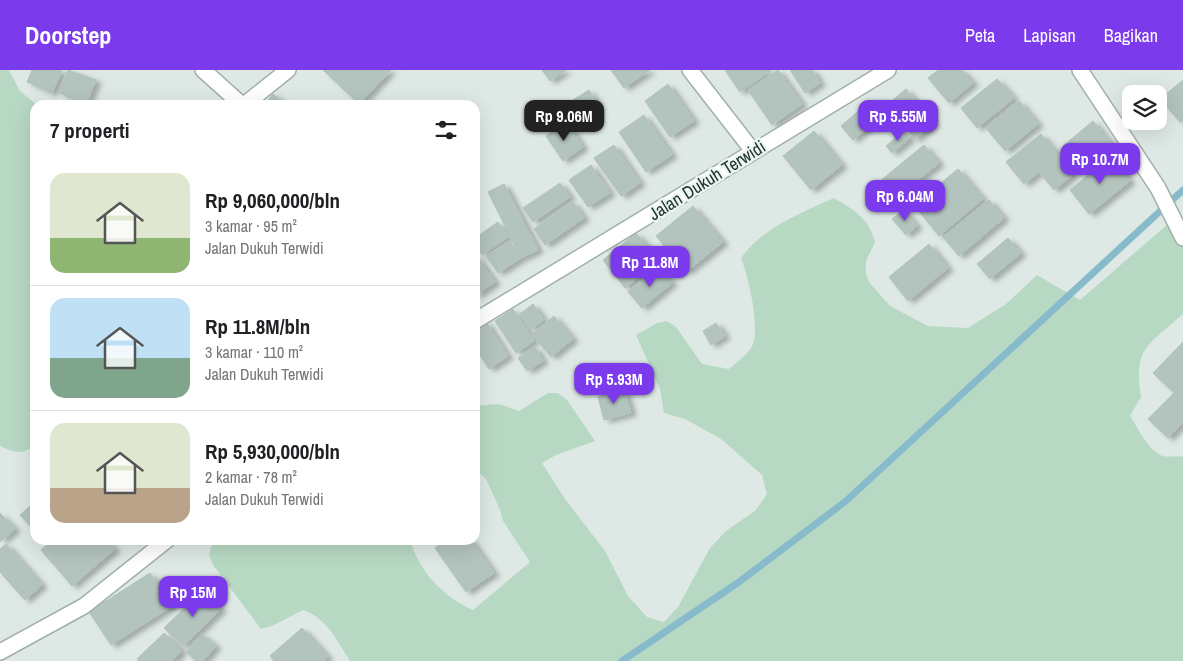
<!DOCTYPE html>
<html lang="id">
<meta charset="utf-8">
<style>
body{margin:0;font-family:"Archivo Narrow",sans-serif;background:#f2f2f2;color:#202124;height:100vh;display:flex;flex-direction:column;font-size:19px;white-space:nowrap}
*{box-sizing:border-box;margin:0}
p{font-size:16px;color:#757577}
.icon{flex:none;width:28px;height:28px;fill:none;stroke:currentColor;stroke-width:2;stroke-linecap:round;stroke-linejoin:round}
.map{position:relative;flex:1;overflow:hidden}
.sheet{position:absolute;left:30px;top:30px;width:450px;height:445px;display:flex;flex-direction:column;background:#fff;border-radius:15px;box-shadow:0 5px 20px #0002}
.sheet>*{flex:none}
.fabs{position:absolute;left:1122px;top:15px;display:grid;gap:10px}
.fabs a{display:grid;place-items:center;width:45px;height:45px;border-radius:10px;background:#fff;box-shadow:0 5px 20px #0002;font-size:25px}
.price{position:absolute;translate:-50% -42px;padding:0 11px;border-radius:10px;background:#7c3aed;color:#fff;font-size:16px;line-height:32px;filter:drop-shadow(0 1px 2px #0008)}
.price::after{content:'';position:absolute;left:50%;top:30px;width:15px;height:11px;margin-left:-8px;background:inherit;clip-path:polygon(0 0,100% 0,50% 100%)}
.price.current{background:#222;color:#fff}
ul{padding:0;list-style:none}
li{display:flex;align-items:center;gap:15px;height:125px;padding:0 20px}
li+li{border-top:1px solid #e0e0e0}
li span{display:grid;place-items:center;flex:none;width:140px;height:100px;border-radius:15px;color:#555}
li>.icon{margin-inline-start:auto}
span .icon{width:60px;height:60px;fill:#fffc;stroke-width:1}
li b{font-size:21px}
h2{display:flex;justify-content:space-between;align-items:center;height:60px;padding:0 20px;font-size:21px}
header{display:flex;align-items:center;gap:30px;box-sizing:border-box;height:70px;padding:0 25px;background:#7c3aed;color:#fff}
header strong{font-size:24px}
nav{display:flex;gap:28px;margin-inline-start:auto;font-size:18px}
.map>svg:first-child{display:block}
.green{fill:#b7d9c3}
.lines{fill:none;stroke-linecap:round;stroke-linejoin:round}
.stream{stroke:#87bbcc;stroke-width:7}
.building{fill:#b3c3be;stroke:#b0c2bc;filter:url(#shadow)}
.street-casing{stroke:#a1b0ac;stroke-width:18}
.street{stroke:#fff;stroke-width:15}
.labels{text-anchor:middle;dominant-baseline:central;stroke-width:4.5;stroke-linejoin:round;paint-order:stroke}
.street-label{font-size:18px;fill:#203733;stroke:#eef6f2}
</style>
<header>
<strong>Doorstep</strong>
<nav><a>Peta</a><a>Lapisan</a><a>Bagikan</a></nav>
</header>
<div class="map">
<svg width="1183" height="591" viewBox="0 0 1183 591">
<defs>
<filter id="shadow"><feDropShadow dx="5.5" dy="3" stdDeviation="2.5" flood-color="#0004"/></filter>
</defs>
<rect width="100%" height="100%" fill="#dee9e5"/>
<g class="green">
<path d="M0 0H9L20 21 37 35 35 375C22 386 14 382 0 376Z"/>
<path d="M834 128C854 140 869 148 875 172L866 191V203L869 212 890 236 928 256 968 258 1006 234 1037 205 1080 230 1176 147 1183 149V244C1149 275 1133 277 1141 327L1130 346C1138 358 1149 382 1163 386 1169 388 1176 385 1183 387V591H350C337 571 327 548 303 540L272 556 261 559 213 495 209 485 213 470H410C419 501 443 527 473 540L530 492 503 451 500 440 486 409 475 399V336L499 334 519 341 548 323H558L567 330 595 371 556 385 542 393 565 429 605 481 628 526 647 547 664 552 678 537 710 478 726 461 756 440 767 424 762 405 721 369 685 349 664 343 660 319 636 265 657 253 667 251 676 257 702 294 729 299C736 293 746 286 751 278 762 262 748 206 741 188 762 158 801 143 834 128Z"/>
</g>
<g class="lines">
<path class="stream" d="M622 591 739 512 846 431 1183 120"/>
</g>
<g class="building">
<path d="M32 0H62L52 23 27 12Z"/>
<path d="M68 0 96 10 86 34 59 23Z"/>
<path d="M323 0H391L359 34Z"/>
<path d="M542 0H566L550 11Z"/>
<path d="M611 0H650L624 18Z"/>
<path d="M725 0H772L740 22Z"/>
<path d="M778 0 802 34 772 55 748 20Z"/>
<path d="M790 0H812L820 13 805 23Z"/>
<path d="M938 0H962L973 13 949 33 928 8Z"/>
<path d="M997 9 1014 28 977 58 961 38Z"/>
<path d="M1183 10V50L1180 52 1160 29Z"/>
<path d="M668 14 694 51 670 67 645 31Z"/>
<path d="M906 19 934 54 915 69 887 35Z"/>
<path d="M589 20 598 34 583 44 573 30Z"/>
<path d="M273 24 287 35H264Z"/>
<path d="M1019 31 1038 54 1005 81 986 58Z"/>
<path d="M868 33 880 47 853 70 841 56Z"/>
<path d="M644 45 672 85 646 102 619 62Z"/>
<path d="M1093 51 1113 76 1084 100 1063 76Z"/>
<path d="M566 52 583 77 563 91 546 66Z"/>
<path d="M814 61 842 95 811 120 783 86Z"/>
<path d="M904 61 910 68 892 83 886 76Z"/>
<path d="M1041 64 1059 86 1024 114 1006 92Z"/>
<path d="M614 75 640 113 621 126 594 88Z"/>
<path d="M924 75 939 93 894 130 879 112Z"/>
<path d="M1110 87 1130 111 1089 144 1070 120Z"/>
<path d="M1059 88 1073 105 1054 120 1040 103Z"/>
<path d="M591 95 610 123 588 137 569 110Z"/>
<path d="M958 99 983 129 939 166 914 135Z"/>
<path d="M560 113 570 127 533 152 523 138Z"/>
<path d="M504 114 538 180 521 188 488 122Z"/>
<path d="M989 130 1004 148 959 186 943 167Z"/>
<path d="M573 132 584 148 545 175 534 159Z"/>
<path d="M693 136 723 172 686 202 656 166Z"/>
<path d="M904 140 917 156 906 165 892 149Z"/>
<path d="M498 152 508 167 482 185 475 174V168Z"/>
<path d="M636 163 659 190 625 218 603 190Z"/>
<path d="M1008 168 1021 183 990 209 977 194Z"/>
<path d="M509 171 521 188 498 203 486 186Z"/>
<path d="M929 174 948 198 908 231 889 207Z"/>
<path d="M475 184 495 212 476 225 475 224Z"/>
<path d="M658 197 672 213 642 238 628 222Z"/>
<path d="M533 234 544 250 531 259 520 244Z"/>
<path d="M513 239 534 271 516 283 495 251Z"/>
<path d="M554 246 573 269 551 287 532 264Z"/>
<path d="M486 252 508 286 489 299 475 278V259Z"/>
<path d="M716 253 725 266 711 275 703 261Z"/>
<path d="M1183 272V314L1174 323 1153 303Z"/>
<path d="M535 277 543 291 527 301 518 288Z"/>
<path d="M1183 314V332L1174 323Z"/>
<path d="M624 320 631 343 604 350 598 327Z"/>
<path d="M1174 323 1183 332V352L1168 368 1148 349Z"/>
<path d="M35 432V461L20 445Z"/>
<path d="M0 443 15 459 0 472Z"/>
<path d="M52 470H107L115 479 72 516 41 480Z"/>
<path d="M447 470H471L494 503 466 522 435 478Z"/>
<path d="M6 474 42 515 25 530 0 502V479Z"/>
<path d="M150 503 172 536 111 575 89 542Z"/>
<path d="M203 520 221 539 183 576 164 558Z"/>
<path d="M302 558 328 587 323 591H274L270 586Z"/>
<path d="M164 563 182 581 172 591H139L137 589Z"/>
<path d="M202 564 216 576 203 591H196L186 582Z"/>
</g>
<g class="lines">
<g class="street-casing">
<g id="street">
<path d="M203 0 242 35"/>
<path d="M690 0 753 81"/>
<path d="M1080 0 1158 118 1183 168"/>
<path d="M244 35 288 0"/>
<path d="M475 251 888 0"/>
<path d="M0 582 84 536 167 470"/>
</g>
</g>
<use href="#street" class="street"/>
</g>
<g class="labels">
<g class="street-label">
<text transform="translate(707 110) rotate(-32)">Jalan Dukuh Terwidi</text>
</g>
</g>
</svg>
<div class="fabs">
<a><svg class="icon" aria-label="layers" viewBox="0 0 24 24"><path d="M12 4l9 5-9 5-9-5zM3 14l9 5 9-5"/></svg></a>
</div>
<b class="price current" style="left:564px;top:72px">Rp 9.06M</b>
<b class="price" style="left:898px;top:72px">Rp 5.55M</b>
<b class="price" style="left:1100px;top:115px">Rp 10.7M</b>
<b class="price" style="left:905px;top:152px">Rp 6.04M</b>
<b class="price" style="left:650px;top:218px">Rp 11.8M</b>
<b class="price" style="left:614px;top:335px">Rp 5.93M</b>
<b class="price" style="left:193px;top:548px">Rp 15M</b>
<section class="sheet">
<h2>7 properti<svg class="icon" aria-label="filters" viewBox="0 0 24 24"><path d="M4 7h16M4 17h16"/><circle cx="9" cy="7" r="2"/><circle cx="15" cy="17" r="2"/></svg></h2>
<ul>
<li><span style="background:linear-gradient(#dfe7d0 65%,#8fb573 0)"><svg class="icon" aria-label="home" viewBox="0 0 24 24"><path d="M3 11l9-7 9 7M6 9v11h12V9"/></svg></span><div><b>Rp 9,060,000/bln</b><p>3 kamar · 95 m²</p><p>Jalan Dukuh Terwidi</p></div></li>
<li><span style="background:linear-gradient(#bfe0f5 60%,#7fa58c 0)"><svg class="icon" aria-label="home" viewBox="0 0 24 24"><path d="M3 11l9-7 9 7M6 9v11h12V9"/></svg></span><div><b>Rp 11.8M/bln</b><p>3 kamar · 110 m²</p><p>Jalan Dukuh Terwidi</p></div></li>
<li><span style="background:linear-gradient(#dfe7d0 65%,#b9a48a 0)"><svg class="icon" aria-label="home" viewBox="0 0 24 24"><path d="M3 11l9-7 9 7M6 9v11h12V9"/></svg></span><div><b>Rp 5,930,000/bln</b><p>2 kamar · 78 m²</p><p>Jalan Dukuh Terwidi</p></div></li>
</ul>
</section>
</div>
